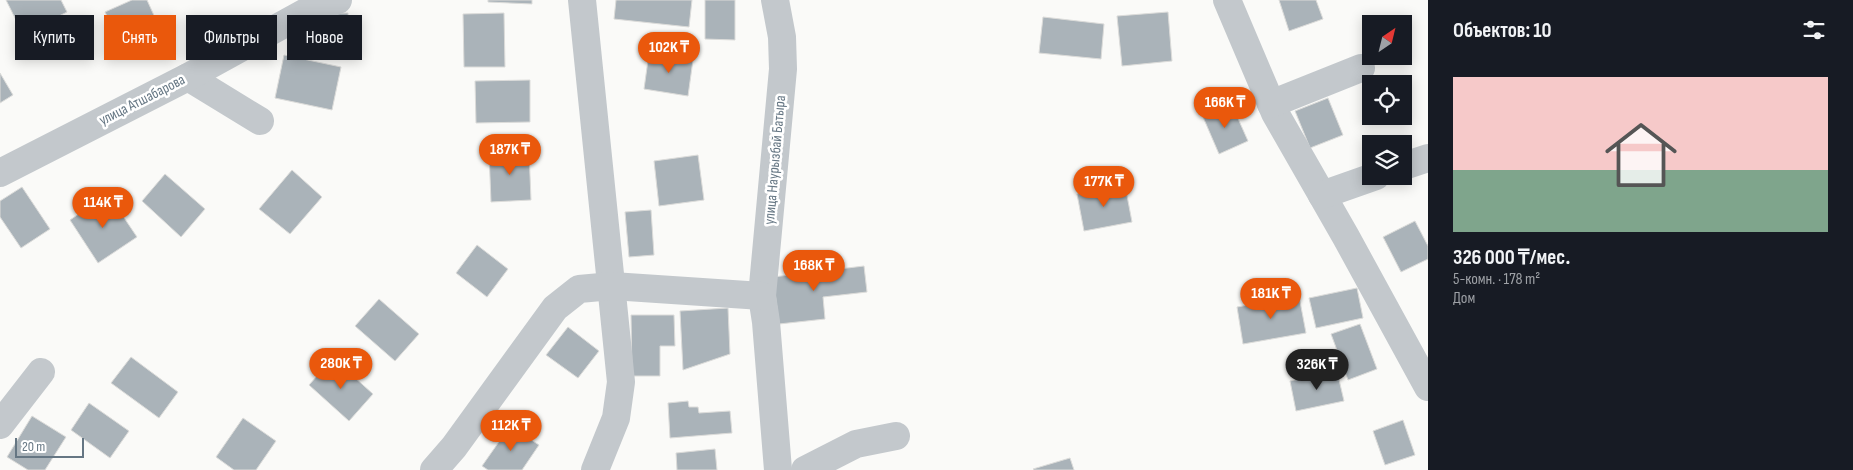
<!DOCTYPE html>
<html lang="ru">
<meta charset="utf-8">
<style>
body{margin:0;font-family:"Sofia Sans Condensed",sans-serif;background:#20242c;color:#f1f3f6;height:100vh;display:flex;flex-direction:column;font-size:19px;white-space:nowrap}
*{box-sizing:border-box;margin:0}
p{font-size:16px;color:#9ea1a6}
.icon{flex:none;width:28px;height:28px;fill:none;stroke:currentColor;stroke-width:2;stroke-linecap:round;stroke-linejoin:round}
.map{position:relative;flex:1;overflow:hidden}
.drawer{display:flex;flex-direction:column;background:#171b24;width:425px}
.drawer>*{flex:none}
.hud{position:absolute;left:15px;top:15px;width:475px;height:45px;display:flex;gap:10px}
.needle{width:32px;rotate:35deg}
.controls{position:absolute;left:1362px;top:15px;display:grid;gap:10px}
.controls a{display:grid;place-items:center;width:50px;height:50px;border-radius:0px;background:#171b24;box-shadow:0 2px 12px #0003;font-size:25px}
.scale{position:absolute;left:15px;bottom:12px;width:69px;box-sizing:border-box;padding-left:5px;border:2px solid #657683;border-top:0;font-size:14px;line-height:18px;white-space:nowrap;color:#657683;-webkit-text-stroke:4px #fff;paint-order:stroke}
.price{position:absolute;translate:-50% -42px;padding:0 11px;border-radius:18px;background:#ea580c;color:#fff;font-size:16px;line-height:32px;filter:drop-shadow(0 1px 2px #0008)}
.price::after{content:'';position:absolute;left:50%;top:30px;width:15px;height:11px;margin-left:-8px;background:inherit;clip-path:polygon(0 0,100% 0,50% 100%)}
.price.active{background:#222;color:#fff}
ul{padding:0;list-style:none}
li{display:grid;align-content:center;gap:10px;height:265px;padding:0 25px}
li span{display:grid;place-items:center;height:155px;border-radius:0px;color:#555}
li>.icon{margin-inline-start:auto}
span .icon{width:90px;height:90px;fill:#fffc;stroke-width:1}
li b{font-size:21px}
h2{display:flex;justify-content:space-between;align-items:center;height:60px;padding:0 25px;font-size:21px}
.chip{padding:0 18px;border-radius:0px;background:#171b24;box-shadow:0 2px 12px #0003;font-size:18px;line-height:45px}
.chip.active{background:#ea580c;color:#fff}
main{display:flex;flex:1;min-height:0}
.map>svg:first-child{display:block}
.building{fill:#aab3b9;stroke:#dcdcda}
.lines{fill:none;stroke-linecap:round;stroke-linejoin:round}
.street{stroke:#c3c8cc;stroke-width:28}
.labels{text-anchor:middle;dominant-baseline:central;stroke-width:5;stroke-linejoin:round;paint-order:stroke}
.street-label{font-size:15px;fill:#657683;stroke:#fff}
</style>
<main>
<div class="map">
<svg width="1428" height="470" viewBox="0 0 1428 470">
<rect width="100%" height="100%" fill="#fafaf8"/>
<g class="building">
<path d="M6 0H61L67 12 23 34Z"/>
<path d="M132 0H147L161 31 123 49 105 12Z"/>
<path d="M488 0H532V4L488 2Z"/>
<path d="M616 0H692L689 27 614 19Z"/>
<path d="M705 0H735V40L705 39Z"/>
<path d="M1279 0H1316L1323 19 1289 31Z"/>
<path d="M1168 12 1172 61 1122 66 1117 16Z"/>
<path d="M348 13 349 51 309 53 307 14Z"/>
<path d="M504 13 505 67H464L463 14Z"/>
<path d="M1043 17 1104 24 1101 59 1039 53Z"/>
<path d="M649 53 693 60 688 96 644 89Z"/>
<path d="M284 55 341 67 332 110 275 98Z"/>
<path d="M0 73 13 95 0 103Z"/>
<path d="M530 80V122L476 123 475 81Z"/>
<path d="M1328 98 1343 135 1310 148 1295 111Z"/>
<path d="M1232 105 1248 141 1219 154 1203 117Z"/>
<path d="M529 151 531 200 491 202 489 152Z"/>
<path d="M698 155 704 200 659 206 654 161Z"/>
<path d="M292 170 322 197 290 234 259 209Z"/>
<path d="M165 174 205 209 181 237 142 201Z"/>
<path d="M1125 185 1132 222 1084 231 1077 194Z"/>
<path d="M22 187 50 229 21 248 0 217V201Z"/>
<path d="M108 194 137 237 98 263 70 220Z"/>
<path d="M651 210 654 255 629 257 625 212Z"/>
<path d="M1415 221 1428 246V259L1401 272 1383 237Z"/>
<path d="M477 245 508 269 487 297 456 273Z"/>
<path d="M864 266 867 292 823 297 825 319 779 324 773 277Z"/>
<path d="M1357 288 1363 318 1316 328 1309 298Z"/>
<path d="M1299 296 1306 333 1243 344 1237 307Z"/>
<path d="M379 299 419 334 395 361 355 326Z"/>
<path d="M728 308 730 354 683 370 680 311Z"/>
<path d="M631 315H674L675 346H660V376H632Z"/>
<path d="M1360 324 1377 369 1348 380 1331 334Z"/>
<path d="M568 327 599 351 578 378 546 355Z"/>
<path d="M131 357 178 392 159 418 111 383Z"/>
<path d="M333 358 373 394 349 421 309 385Z"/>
<path d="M1337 371 1344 401 1296 411 1290 381Z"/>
<path d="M688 401 689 407H698L699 413 730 411 732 433 670 438 668 403Z"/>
<path d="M89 403 129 431 110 458 71 430Z"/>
<path d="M32 416 66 437 45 470H28L7 457Z"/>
<path d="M243 418 276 441 256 470H234L216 457Z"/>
<path d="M1403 420 1415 455 1385 465 1373 431Z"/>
<path d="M510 426 539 445 522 470H488L482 466Z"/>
<path d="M715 449 717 470H677L676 453Z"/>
<path d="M1070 458 1074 470H1034L1033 469Z"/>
</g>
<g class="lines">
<g class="street">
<path d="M582 0 621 382 616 418 595 470"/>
<path d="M775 0 782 37 783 69 762 296 766 322 778 470"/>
<path d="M1227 0 1275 113 1346 237 1428 387"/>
<path d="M188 77 260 121"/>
<path d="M1271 104 1361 68"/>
<path d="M1404 166 1428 158"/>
<path d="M0 173 188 77 304 13 338 0"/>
<path d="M1322 195 1376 176"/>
<path d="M0 425 41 372"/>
<path d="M434 470 454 447 555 308 579 289 612 286 762 296"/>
<path d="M805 470 856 444 896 436"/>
</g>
</g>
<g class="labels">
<g class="street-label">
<text transform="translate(142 100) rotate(-27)">улица Атшабарова</text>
<text transform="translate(775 160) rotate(-85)">улица Наурызбай Батыра</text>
</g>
</g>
</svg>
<div class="controls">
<a><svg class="needle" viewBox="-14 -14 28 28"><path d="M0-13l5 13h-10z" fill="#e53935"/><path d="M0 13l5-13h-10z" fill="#9ea1a6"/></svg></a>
<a><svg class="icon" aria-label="locate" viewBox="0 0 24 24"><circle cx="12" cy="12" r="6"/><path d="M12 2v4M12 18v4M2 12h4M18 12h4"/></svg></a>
<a><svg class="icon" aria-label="layers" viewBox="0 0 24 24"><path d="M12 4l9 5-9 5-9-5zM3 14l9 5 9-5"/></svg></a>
</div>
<div class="scale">20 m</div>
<b class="price" style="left:669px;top:74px">102K ₸</b>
<b class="price" style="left:1225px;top:129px">166K ₸</b>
<b class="price" style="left:510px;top:176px">187K ₸</b>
<b class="price" style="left:1104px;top:208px">177K ₸</b>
<b class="price" style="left:103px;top:229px">114K ₸</b>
<b class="price" style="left:814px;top:292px">168K ₸</b>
<b class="price" style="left:1271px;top:320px">181K ₸</b>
<b class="price" style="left:341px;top:390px">280K ₸</b>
<b class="price active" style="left:1317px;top:391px">326K ₸</b>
<b class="price" style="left:511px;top:452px">112K ₸</b>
<div class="hud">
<a class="chip">Купить</a>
<a class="chip active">Снять</a>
<a class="chip">Фильтры</a>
<a class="chip">Новое</a>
</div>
</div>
<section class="drawer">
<h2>Объектов: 10<svg class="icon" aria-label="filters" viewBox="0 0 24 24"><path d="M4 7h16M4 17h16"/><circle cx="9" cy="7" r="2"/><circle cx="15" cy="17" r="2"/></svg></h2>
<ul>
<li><span style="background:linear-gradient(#f6c9c9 60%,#7fa58c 0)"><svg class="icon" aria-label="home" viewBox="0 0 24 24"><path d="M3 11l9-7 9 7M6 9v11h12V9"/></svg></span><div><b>326 000 ₸/мес.</b><p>5-комн. · 178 m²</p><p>Дом</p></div></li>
</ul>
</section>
</main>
